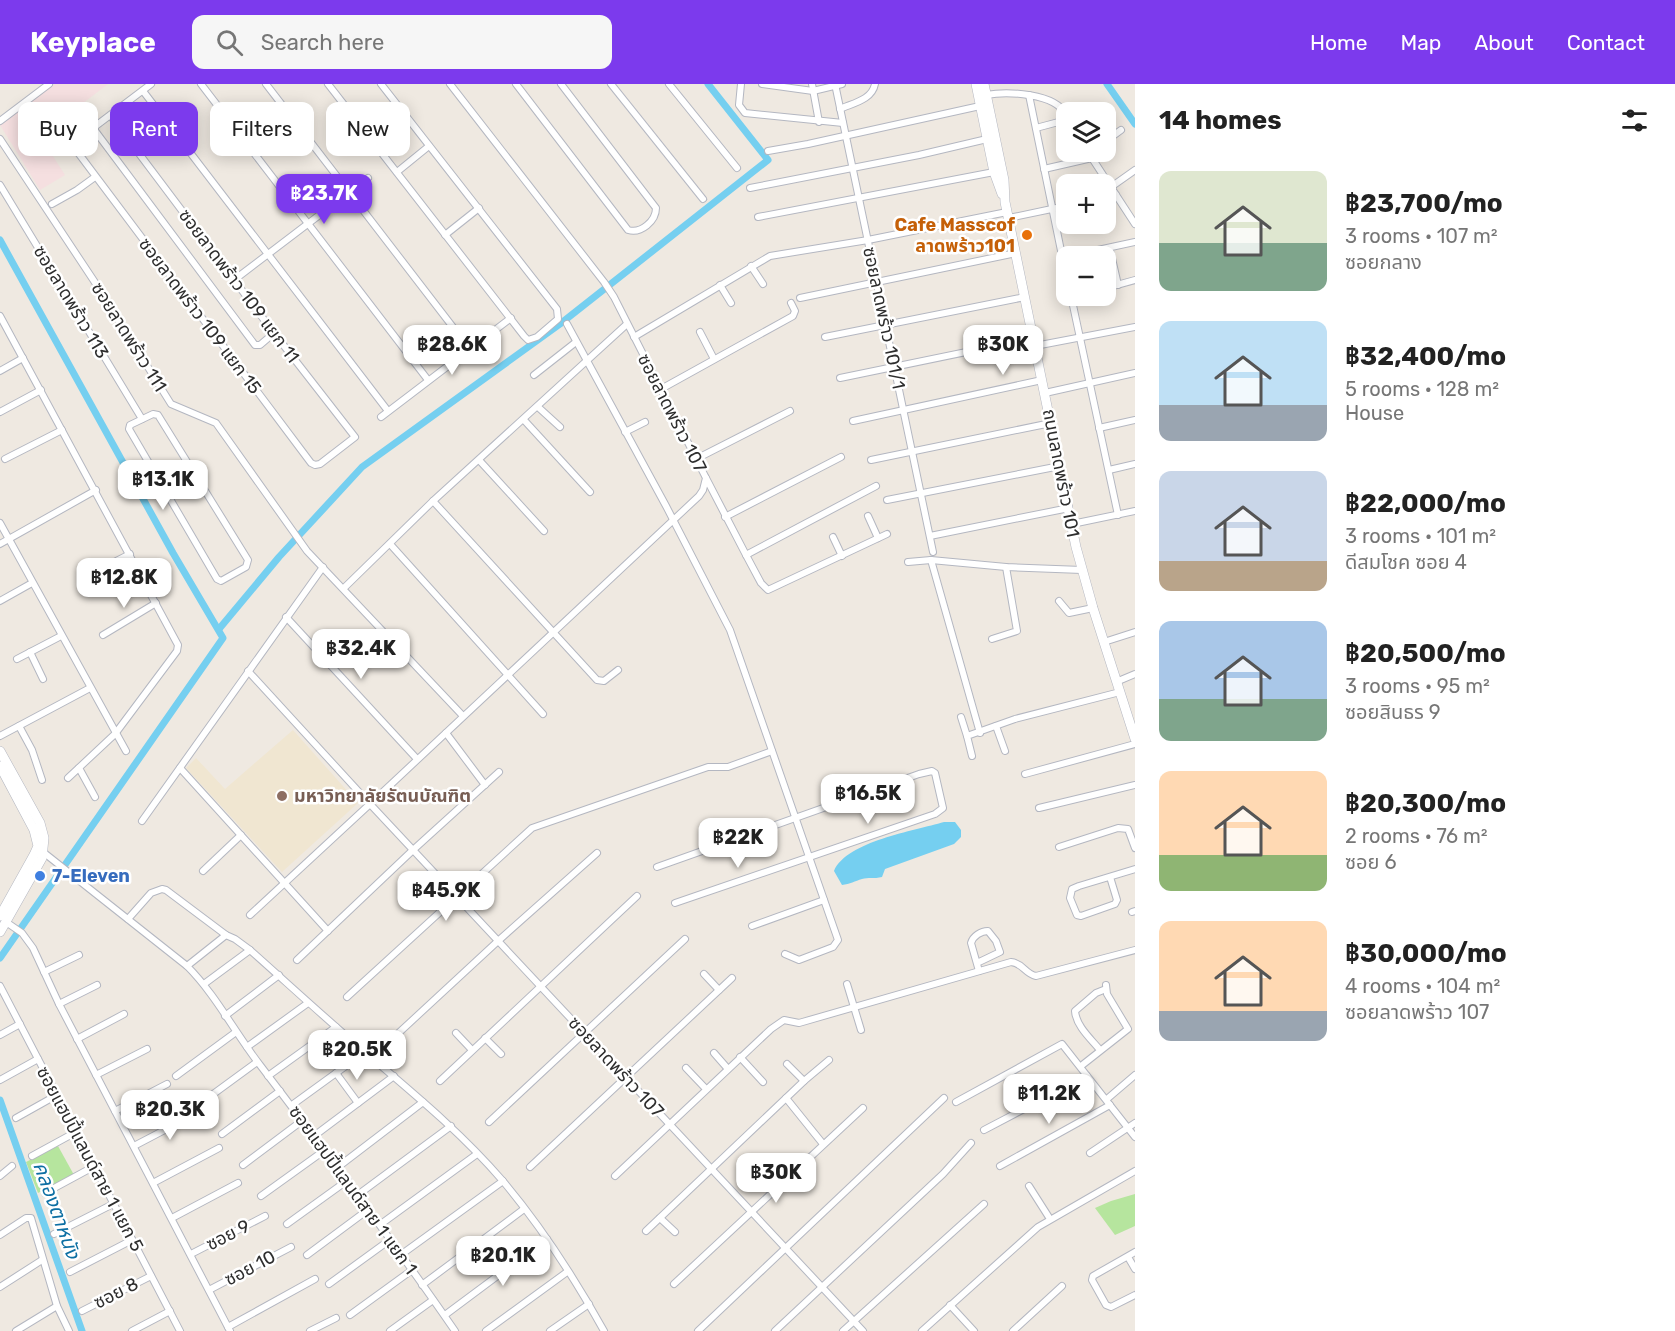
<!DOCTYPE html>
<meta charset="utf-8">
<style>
body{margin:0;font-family:Rubik,"Noto Sans Thai",sans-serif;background:#f6f6f6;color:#222;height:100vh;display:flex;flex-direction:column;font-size:22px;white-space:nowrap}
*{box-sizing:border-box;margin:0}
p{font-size:20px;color:#767676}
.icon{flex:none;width:33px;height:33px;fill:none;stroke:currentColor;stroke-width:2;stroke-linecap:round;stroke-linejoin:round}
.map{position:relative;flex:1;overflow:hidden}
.panel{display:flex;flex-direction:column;background:#fff;width:540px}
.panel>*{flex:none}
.guide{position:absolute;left:18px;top:18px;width:570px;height:54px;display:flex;gap:12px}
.tools{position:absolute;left:1056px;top:18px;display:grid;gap:12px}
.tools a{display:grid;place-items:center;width:60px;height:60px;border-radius:12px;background:#fff;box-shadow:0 3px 15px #0003;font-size:30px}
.price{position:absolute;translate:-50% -51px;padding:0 14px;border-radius:12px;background:#fff;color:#222;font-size:20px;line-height:39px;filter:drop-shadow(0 2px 3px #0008)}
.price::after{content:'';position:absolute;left:50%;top:36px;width:18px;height:14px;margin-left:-9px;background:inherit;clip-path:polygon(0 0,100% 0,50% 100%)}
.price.current{background:#7c3aed;color:#fff}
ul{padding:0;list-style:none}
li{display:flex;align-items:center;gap:18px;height:150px;padding:0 24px}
li span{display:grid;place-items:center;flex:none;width:168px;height:120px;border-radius:12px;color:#555}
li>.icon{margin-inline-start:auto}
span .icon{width:72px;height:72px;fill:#fffc;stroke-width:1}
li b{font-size:26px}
h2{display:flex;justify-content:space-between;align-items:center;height:72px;padding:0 24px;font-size:26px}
.tag{padding:0 21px;border-radius:12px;background:#fff;box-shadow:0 3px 15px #0003;font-size:21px;line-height:54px}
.tag.current{background:#7c3aed;color:#fff}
header{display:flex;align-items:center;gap:36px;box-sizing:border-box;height:84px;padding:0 30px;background:#7c3aed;color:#fff}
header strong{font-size:28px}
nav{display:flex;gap:33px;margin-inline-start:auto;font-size:21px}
.search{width:420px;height:54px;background:#f6f6f6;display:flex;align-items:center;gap:15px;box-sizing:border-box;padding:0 21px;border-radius:12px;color:#767676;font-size:22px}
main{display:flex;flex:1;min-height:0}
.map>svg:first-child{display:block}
.education{fill:#f0e6d1}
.medical{fill:#f5dfe0}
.green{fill:#b6e59e}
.water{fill:#75cff0}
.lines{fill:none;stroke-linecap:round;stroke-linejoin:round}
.canal{stroke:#75cff0;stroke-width:7}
.street-casing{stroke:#b4b7c1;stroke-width:8}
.secondary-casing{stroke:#b4b7c1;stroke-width:10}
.street{stroke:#fff;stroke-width:6}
.secondary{stroke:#fff;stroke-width:9}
.food-dot{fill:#e8710a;stroke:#fff;stroke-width:2}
.education-dot{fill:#8d6e63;stroke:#fff;stroke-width:2}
.shop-dot{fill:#3f7fe0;stroke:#fff;stroke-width:2}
.labels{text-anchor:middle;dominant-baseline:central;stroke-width:5;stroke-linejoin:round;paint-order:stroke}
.food-label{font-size:18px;font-weight:bold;fill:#c56008;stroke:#fff;text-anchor:end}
.street-label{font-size:18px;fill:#2e2e2e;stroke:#fff}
.education-label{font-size:18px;font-weight:bold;fill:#785e54;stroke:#fff;text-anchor:start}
.shop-label{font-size:18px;font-weight:bold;fill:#366cbe;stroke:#fff;text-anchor:start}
.water-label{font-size:20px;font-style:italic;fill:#0d6fa3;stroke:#fff}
</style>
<header>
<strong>Keyplace</strong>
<div class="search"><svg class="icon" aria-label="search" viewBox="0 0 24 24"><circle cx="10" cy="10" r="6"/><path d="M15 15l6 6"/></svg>Search here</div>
<nav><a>Home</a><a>Map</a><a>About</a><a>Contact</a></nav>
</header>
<main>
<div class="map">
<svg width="1135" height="1247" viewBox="0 0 1135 1247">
<rect width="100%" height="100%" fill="#efe9e1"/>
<path class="education" d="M293 646 358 719 282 788 186 684 196 674 225 705Z"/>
<path class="medical" d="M55 0H108L40 52 65 91 40 106 0 41Z"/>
<g class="green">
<path d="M58 1062 74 1091 38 1109 26 1078Z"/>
<path d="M1135 1110V1142L1115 1151 1095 1124 1111 1117Z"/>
</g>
<path class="water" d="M944 738H955L961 746V753L954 760 885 785 882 793C874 795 868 793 862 795 855 797 850 800 842 801L834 787C847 757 914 747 944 738Z"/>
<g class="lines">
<g class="canal">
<path d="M1107 0 1135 40"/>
<path d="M0 156 173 469 223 554 0 874"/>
<path d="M219 545 279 473 362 383 560 240 768 76 708 0"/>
<path d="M0 1016 82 1247"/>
</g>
<g class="street-casing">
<g id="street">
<path d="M201 0 428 296"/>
<path d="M266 0 469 264"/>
<path d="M328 0 524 252 528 256 537 253 558 235 557 225 381 0"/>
<path d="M450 0 604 198 614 213 706 394 703 406 699 412 370 720 863 1247"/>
<path d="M516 0 628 146C641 150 656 137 656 124L561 0"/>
<path d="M611 0 703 115"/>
<path d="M669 0 737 84"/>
<path d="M741 0 739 21 745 29 843 39"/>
<path d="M762 0 813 7 842 0"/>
<path d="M812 0 819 38"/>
<path d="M835 0 933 468"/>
<path d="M143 7 388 327"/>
<path d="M986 11C1007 7 1056 9 1066 31"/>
<path d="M1029 11 1066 191"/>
<path d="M840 25C853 19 872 16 875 0"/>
<path d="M110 31 274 249 355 353 320 380 315 381 311 379 73 62 93 44 151 0"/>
<path d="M0 37 49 0"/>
<path d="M93 44 255 261H260L274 249"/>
<path d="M1036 44 1066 36"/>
<path d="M0 55 96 200 171 320 216 339 307 467 463 632"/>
<path d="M1106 57 1121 46"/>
<path d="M768 67 808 60 980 22"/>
<path d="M1088 68 1135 140"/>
<path d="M1044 85 1092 74"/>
<path d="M397 88 429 62"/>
<path d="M0 101 142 335"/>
<path d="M1111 103 1135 86"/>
<path d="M750 104 919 71 987 55"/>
<path d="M1106 113 1116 111"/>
<path d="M52 120 77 106 95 93"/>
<path d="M758 133 994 88"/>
<path d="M1009 134 1066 122"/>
<path d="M445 151 479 124"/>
<path d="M1111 170 1118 201"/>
<path d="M1070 172 1135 158"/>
<path d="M751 182 763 200"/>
<path d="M234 196 368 94"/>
<path d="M720 201 731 219"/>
<path d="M1106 204 1135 196"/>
<path d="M1071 212 1118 431"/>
<path d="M800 214 1016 169"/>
<path d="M0 232 178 561 177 567 115 650 68 694"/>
<path d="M567 240 666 422 730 546 838 856 833 863 799 876 785 870"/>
<path d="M700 248 714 275"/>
<path d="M634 253 770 172 868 156 1007 128"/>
<path d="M825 253 1025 213"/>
<path d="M1035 262 1135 243"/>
<path d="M0 287 23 274"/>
<path d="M534 291 576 258"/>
<path d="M840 294 1034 254"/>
<path d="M661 305 793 232 795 227 791 219"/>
<path d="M1045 309 1135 289"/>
<path d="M538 323 560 343"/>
<path d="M0 328 41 306"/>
<path d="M153 330 158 331 248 476 246 483 221 497 217 495 129 345 130 341Z"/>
<path d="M381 333 511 234"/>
<path d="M524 336 590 408"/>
<path d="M853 337 1042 296"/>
<path d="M1099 344 1135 336"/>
<path d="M625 348 645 338"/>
<path d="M5 375 62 346"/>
<path d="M696 375 790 327"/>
<path d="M479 376 544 447"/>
<path d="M871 376 1051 339"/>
<path d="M1109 386 1135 380"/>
<path d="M706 394 746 471 761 499 768 506 887 450"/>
<path d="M887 416 1060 382"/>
<path d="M433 417 597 596 604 597 618 586"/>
<path d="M868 432 878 454"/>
<path d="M725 433 841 373"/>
<path d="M0 439 126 667"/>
<path d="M1072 440 1135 427"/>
<path d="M930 452 1069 424"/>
<path d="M833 453 842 472"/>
<path d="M0 460 96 406"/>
<path d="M390 460 543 630"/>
<path d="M746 471 876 402"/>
<path d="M931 476 980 649"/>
<path d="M908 478 931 476 1006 483 1082 486"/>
<path d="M91 490 130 470"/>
<path d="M344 504 433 417 627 240"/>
<path d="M0 517 32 499"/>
<path d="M1059 517 1069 529 1093 524"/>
<path d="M286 533 417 675"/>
<path d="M103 551 156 519"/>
<path d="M992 555 1017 547 1006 483"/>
<path d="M1104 558 1135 548"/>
<path d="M30 568 43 595"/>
<path d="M17 575 61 552"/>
<path d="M248 587 370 720 250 831"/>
<path d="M1116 598 1135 590"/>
<path d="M961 633 967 652"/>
<path d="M19 642 32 666 42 696"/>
<path d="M996 642 1005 667"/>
<path d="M446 649 485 701"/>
<path d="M0 652 90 604"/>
<path d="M972 672 967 652 1015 635 1120 608"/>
<path d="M79 684 95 713"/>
<path d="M180 684 328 847"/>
<path d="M1025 690 1135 660"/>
<path d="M1039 724 1135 701"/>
<path d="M142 737 323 483"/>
<path d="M1059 763 1118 744 1128 745 1135 764"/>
<path d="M43 768 187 882C216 911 235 949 260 981 327 1069 393 1157 455 1247"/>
<path d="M657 783 919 690 932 687 935 689 943 724 935 730 675 819"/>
<path d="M203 787 241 751"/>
<path d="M1110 793 1117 816 1115 820 1081 832 1077 831 1070 814 1072 805 1079 802 1135 785"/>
<path d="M1132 828 1135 827"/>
<path d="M128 835 151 809 162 805 166 806 226 851 235 855 250 866C286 898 322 931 359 963 408 1005 459 1046 502 1096 541 1142 575 1195 604 1247"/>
<path d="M6 838 22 849 33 864 59 920 230 1247"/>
<path d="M752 842 824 816"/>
<path d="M297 876 413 766 499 688"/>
<path d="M977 879 1000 868 996 857 988 847C981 847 973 852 971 859L979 887"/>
<path d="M187 882 226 851"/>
<path d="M44 888 79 871"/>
<path d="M704 890 719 906"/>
<path d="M204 900 250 866"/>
<path d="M847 900 861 946"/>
<path d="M0 902 180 1247"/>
<path d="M347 913 532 744 708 683H728L772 667"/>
<path d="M59 920 97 901"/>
<path d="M225 932 279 891"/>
<path d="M456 949 472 966"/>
<path d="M0 951 20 940"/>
<path d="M485 954 501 970"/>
<path d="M77 955 124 930"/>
<path d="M391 956 498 857 597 769"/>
<path d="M247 963 308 919"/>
<path d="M1100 966C1091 955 1076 942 1075 927L1096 909 1106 905"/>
<path d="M714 969 728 985"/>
<path d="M740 973 763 998"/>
<path d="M787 980 804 997"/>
<path d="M1081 982 1128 945 1107 910 1106 901"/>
<path d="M686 984 706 1005"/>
<path d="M336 989 358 1019"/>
<path d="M96 991 147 965"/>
<path d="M176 992 236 948"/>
<path d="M268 992 336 943"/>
<path d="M0 996 38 975"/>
<path d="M440 997 637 812"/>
<path d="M786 1014 823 1060"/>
<path d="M1107 1015 1135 991"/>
<path d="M956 1018 1062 960 1135 1053"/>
<path d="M201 1019 257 978"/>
<path d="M292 1021 365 968"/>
<path d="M115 1027 167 1000"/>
<path d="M16 1034 57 1011"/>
<path d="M489 1038 685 855"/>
<path d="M984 1046 1087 992"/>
<path d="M222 1050 280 1007"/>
<path d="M314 1052 394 992"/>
<path d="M134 1062 195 1030"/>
<path d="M1090 1069 1135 1039"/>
<path d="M32 1072 76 1048"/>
<path d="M243 1081 303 1036"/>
<path d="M1000 1082 1110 1021"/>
<path d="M338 1083 423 1018"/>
<path d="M530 1083 732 894"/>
<path d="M0 1092 12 1082"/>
<path d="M615 1092 771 945 784 936 799 939 1011 878C1023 879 1025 890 1036 892L1135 866"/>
<path d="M153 1099 219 1064"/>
<path d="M1029 1102 1050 1135"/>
<path d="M45 1109 93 1083"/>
<path d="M359 1110 451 1042"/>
<path d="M261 1112 325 1066"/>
<path d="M172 1134 238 1099"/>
<path d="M660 1134 675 1148"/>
<path d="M287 1140 348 1096"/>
<path d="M381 1140 477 1070"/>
<path d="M646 1147 804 997 829 976"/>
<path d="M54 1150 113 1120"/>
<path d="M0 1151 26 1134H31L57 1222"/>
<path d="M1135 1168 1093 1192 1092 1196 1106 1221 1111 1223 1135 1211"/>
<path d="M191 1170 265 1132"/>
<path d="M402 1170 503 1097"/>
<path d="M307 1171 369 1125"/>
<path d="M1128 1173 1135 1185"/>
<path d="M70 1188 132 1156"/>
<path d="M329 1200 391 1155"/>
<path d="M674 1200 863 1024"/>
<path d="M422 1201 524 1125"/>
<path d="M0 1203 42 1176"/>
<path d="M209 1206 291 1163"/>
<path d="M950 1221 974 1247"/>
<path d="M82 1227 151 1192"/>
<path d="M350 1231 412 1186"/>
<path d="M445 1231 547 1155"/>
<path d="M228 1243 315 1195"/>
<path d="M16 1247 57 1222 69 1247"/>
<path d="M132 1247 170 1227"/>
<path d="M310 1247 336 1234"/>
<path d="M390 1247 433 1216"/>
<path d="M486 1247 567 1188"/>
<path d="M550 1247 589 1220"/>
<path d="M698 1247 944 1014"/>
<path d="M775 1247 943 1090 971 1059"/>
<path d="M843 1247 984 1120"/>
<path d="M922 1247 1038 1143 1135 1087"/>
<path d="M1013 1247 1062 1202"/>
</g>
</g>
<g class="secondary-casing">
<g id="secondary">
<path d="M976 0 994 88 1002 110"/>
<path d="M984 0 1004 96 1005 118 1076 463 1093 524 1135 655"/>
<path d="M0 667 40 739 44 754 42 774 0 848"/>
<path d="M0 682 34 746 38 762 34 771 0 832"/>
</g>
</g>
<use href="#street" class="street"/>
<use href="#secondary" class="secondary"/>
</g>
<circle class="food-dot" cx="1027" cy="151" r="6"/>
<circle class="education-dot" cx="282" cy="712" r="6"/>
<circle class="shop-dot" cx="40" cy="792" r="6"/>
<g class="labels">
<g class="food-label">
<text x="1015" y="141">Cafe Masscof<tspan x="1015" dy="21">ลาดพร้าว101</tspan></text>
</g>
<g class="street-label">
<text transform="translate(239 202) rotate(53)">ซอยลาดพร้าว 109 แยก 11</text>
<text transform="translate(71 218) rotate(59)">ซอยลาดพร้าว 113</text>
<text transform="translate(200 232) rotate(53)">ซอยลาดพร้าว 109 แยก 15</text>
<text transform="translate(884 234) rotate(78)">ซอยลาดพร้าว 101/1</text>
<text transform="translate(129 253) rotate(58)">ซอยลาดพร้าว 111</text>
<text transform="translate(672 329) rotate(63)">ซอยลาดพร้าว 107</text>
<text transform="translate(1061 389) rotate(79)">ถนนลาดพร้าว 101</text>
<text transform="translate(616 983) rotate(47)">ซอยลาดพร้าว 107</text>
<text transform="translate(90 1075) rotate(62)">ซอยแฮปปี้แลนด์สาย 1 แยก 5</text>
<text transform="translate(353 1106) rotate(54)">ซอยแฮปปี้แลนด์สาย 1 แยก 1</text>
<text transform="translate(228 1151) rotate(-27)">ซอย 9</text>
<text transform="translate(250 1184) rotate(-28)">ซอย 10</text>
<text transform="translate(116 1209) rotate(-27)">ซอย 8</text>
</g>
<g class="education-label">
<text x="294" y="712">มหาวิทยาลัยรัตนบัณฑิต</text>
</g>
<g class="shop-label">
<text x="52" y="792">7-Eleven</text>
</g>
<g class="water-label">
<text transform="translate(57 1126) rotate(70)">คลองตาหนัง</text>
</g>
</g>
</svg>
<div class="tools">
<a><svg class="icon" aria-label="layers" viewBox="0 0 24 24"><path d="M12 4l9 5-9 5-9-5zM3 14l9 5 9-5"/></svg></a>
<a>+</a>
<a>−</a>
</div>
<b class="price current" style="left:324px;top:141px">฿23.7K</b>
<b class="price" style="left:452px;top:292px">฿28.6K</b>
<b class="price" style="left:1003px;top:292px">฿30K</b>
<b class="price" style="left:163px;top:427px">฿13.1K</b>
<b class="price" style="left:124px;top:525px">฿12.8K</b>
<b class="price" style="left:361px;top:596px">฿32.4K</b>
<b class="price" style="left:868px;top:741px">฿16.5K</b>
<b class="price" style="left:738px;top:785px">฿22K</b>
<b class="price" style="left:446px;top:838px">฿45.9K</b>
<b class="price" style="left:357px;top:997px">฿20.5K</b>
<b class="price" style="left:1049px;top:1041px">฿11.2K</b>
<b class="price" style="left:170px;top:1057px">฿20.3K</b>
<b class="price" style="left:776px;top:1120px">฿30K</b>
<b class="price" style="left:503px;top:1203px">฿20.1K</b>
<div class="guide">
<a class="tag">Buy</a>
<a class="tag current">Rent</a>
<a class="tag">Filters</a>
<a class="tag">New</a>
</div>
</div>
<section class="panel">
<h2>14 homes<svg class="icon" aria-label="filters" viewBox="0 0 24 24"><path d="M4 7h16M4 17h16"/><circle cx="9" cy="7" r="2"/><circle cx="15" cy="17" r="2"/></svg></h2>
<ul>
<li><span style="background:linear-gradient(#dfe7d0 60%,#7fa58c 0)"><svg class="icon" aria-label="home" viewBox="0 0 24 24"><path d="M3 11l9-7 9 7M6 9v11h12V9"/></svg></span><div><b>฿23,700/mo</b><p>3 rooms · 107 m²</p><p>ซอยกลาง</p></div></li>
<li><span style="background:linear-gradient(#bfe0f5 70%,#9aa5b1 0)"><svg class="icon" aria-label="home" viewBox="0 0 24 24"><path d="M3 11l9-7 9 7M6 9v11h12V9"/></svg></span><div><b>฿32,400/mo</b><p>5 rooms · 128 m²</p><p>House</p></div></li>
<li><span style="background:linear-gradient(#c9d6e8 75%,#b9a48a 0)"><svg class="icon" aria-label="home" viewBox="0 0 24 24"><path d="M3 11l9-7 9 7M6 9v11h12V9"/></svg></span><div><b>฿22,000/mo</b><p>3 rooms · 101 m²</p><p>ดีสมโชค ซอย 4</p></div></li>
<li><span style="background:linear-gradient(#a9c7e8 65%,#7fa58c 0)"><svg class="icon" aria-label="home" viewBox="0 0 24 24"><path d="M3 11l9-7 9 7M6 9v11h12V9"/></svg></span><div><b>฿20,500/mo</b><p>3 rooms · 95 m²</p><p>ซอยสินธร 9</p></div></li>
<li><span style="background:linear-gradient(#ffd9b3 70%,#8fb573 0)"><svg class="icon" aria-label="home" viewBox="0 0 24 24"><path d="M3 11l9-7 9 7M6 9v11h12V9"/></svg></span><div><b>฿20,300/mo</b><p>2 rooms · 76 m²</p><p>ซอย 6</p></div></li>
<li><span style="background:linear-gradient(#ffd9b3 75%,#9aa5b1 0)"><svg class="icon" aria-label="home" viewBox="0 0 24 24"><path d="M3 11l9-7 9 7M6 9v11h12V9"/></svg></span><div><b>฿30,000/mo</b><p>4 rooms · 104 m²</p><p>ซอยลาดพร้าว 107</p></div></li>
</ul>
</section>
</main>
